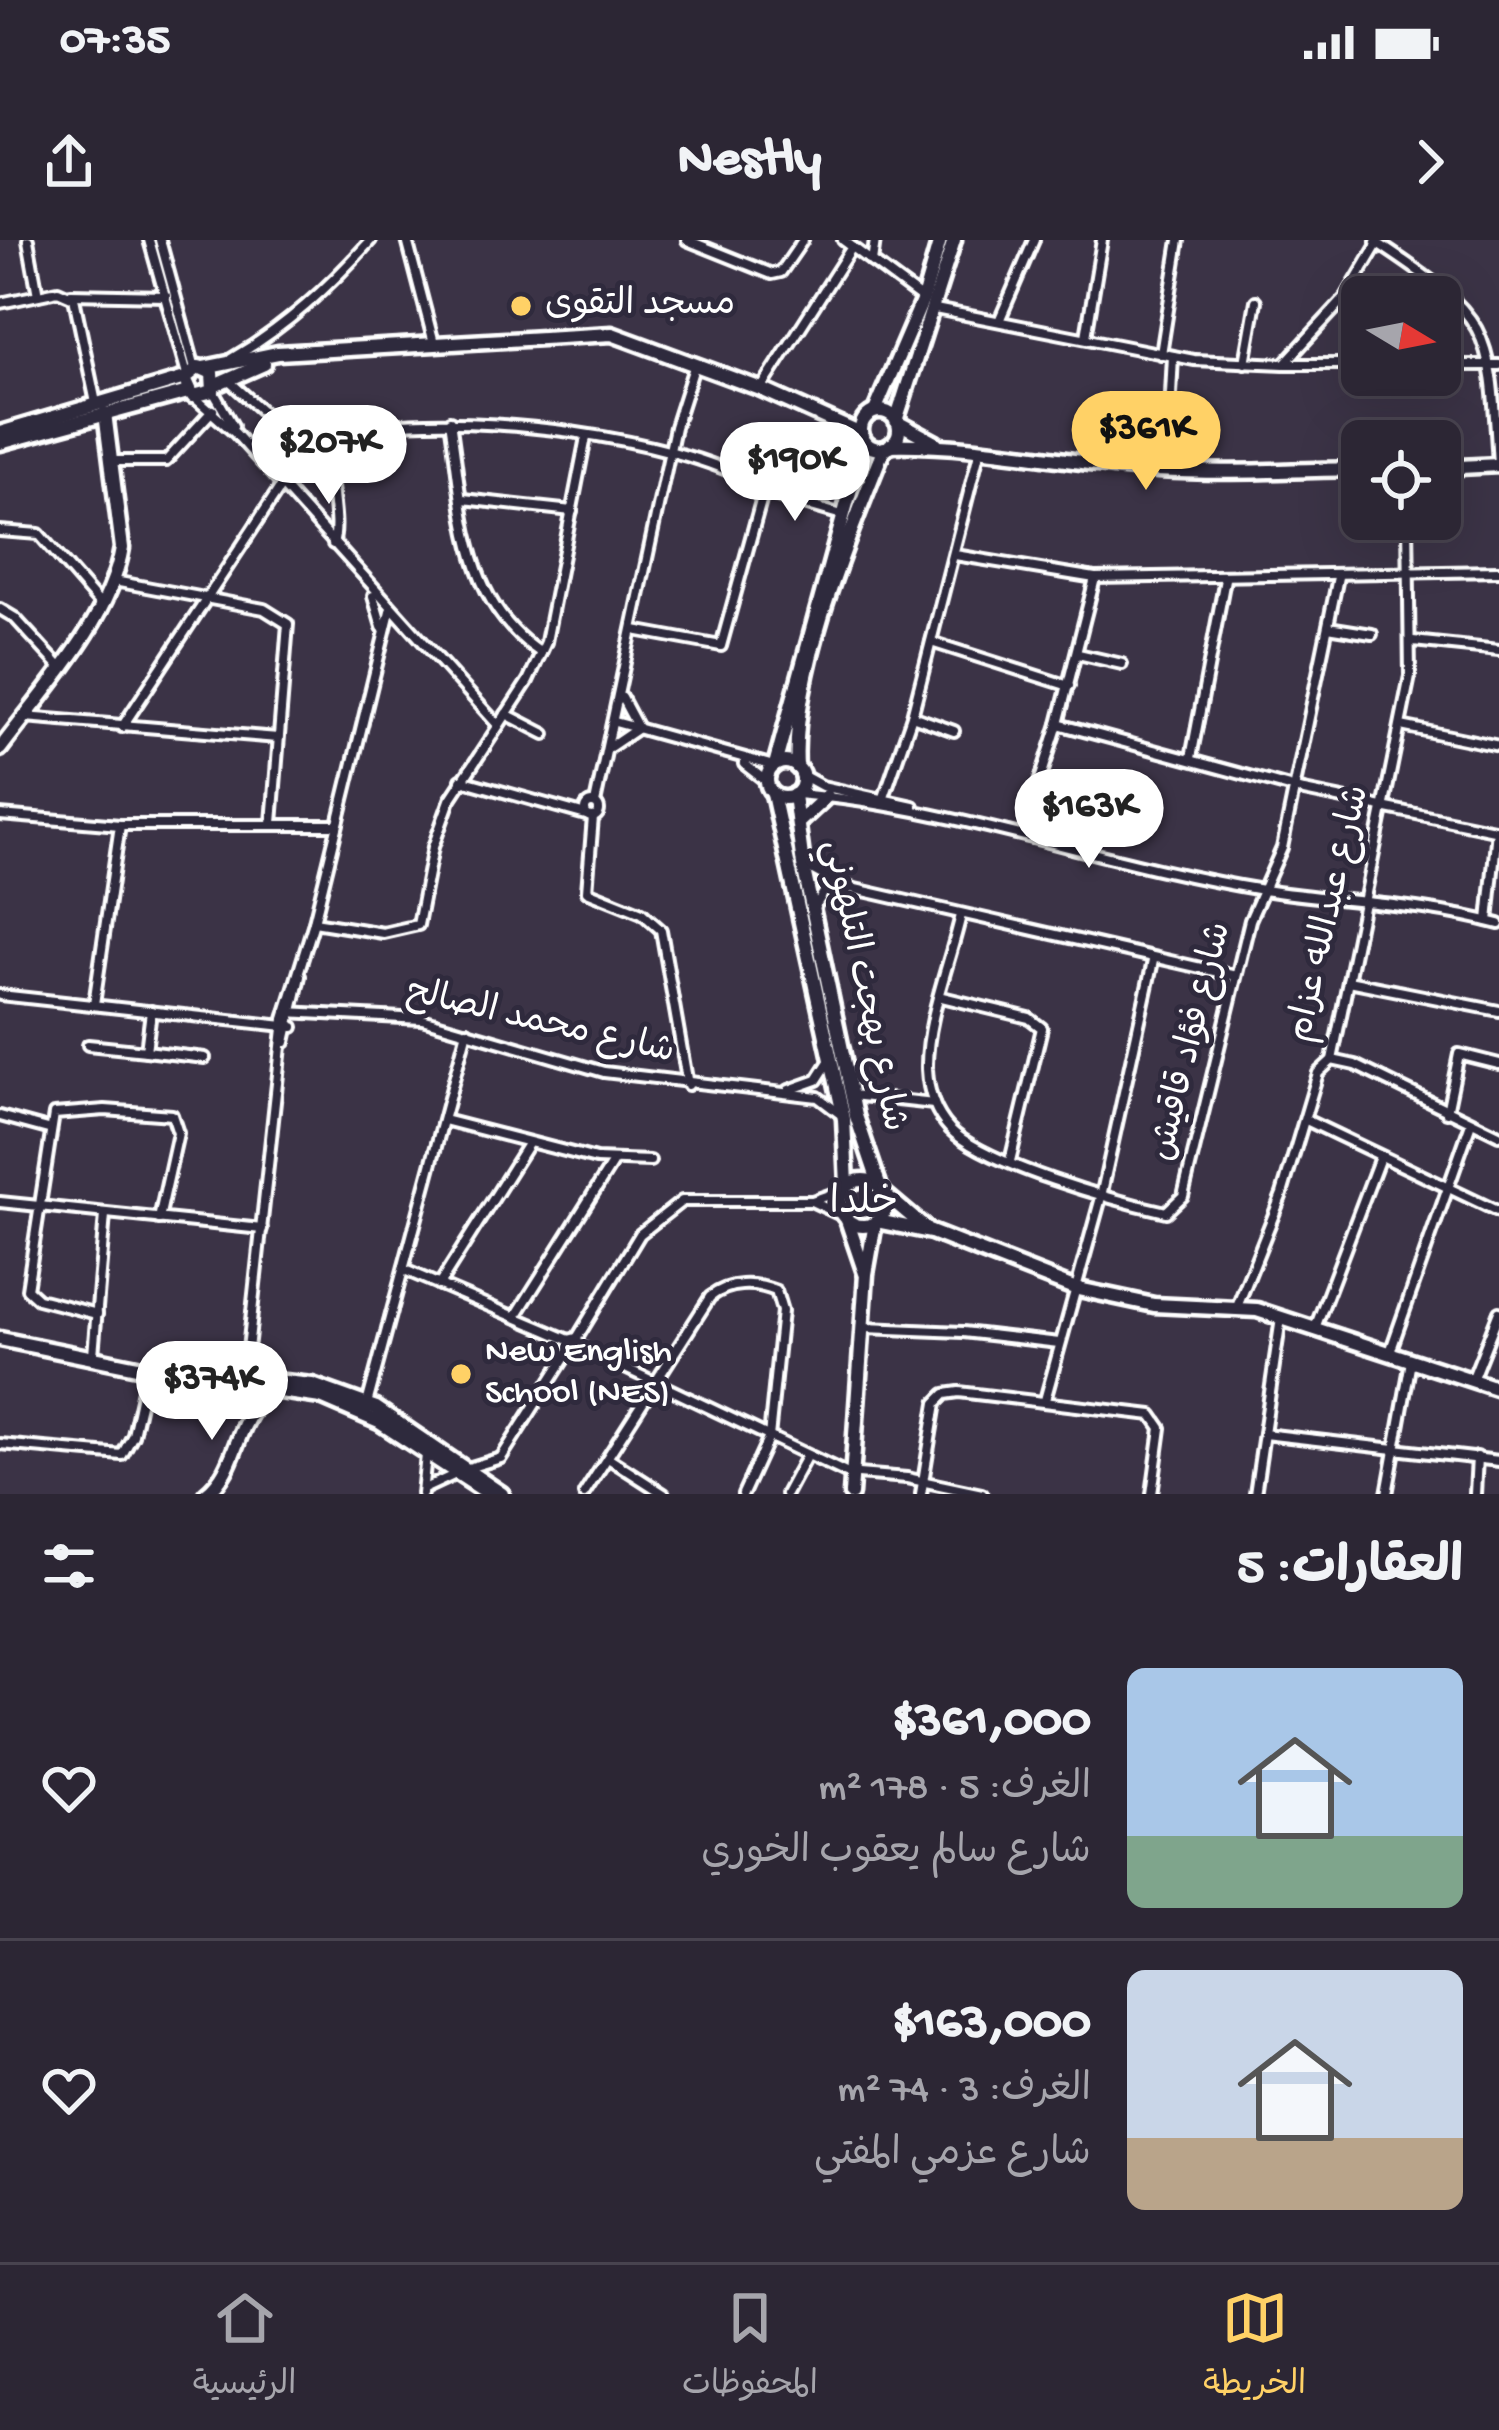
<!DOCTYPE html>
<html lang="ar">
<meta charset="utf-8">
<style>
body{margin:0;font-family:"Gochi Hand","Playpen Sans Arabic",sans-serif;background:#342e3c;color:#f1f3f6;direction:rtl;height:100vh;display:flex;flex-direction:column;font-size:45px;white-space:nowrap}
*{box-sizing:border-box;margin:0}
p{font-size:39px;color:#a6a5ac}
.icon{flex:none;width:66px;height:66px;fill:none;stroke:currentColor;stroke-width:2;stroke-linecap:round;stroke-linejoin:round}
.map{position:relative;height:1254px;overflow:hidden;direction:ltr}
.side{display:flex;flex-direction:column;background:#2c2634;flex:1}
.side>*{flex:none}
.needle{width:78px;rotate:100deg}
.controls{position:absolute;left:1341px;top:36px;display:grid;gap:24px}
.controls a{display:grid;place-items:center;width:120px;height:120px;border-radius:18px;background:#2c2634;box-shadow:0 12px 48px #0002,0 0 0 3px #48434f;font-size:60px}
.price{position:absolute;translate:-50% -102px;padding:0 27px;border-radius:42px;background:#fff;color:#222;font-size:39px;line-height:78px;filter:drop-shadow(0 3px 6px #0008)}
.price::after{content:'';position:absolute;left:50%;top:72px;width:36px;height:27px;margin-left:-18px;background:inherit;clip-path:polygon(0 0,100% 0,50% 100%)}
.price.selected{background:#ffd166;color:#111}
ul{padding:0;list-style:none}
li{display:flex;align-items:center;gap:36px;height:300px;padding:0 36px}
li+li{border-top:3px solid #48434f}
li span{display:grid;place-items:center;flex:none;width:336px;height:240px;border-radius:18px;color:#555}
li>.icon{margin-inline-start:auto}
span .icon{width:144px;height:144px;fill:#fffc;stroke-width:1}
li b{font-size:51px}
h2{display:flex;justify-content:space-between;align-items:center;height:144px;padding:0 36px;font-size:51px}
.status{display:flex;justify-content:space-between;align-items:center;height:84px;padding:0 60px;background:#2c2634;direction:ltr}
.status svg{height:33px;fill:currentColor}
header{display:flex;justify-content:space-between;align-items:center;height:156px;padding:0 36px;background:#2c2634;font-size:54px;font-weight:700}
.dock{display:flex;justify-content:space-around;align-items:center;height:168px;border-top:3px solid #48434f;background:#2c2634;font-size:33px;color:#a6a5ac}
.dock a{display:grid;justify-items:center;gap:6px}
.dock .selected{color:#ffd166}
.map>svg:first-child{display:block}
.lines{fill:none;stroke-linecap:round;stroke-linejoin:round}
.street-casing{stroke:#fff;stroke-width:16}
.secondary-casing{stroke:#fff;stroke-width:21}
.street{stroke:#2f2a3d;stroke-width:8}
.secondary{stroke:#2f2a3d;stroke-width:12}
.poi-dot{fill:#ffd166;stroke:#2f2a3d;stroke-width:4.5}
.labels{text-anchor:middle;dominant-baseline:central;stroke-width:10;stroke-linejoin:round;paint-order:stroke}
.poi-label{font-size:36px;fill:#fff;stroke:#2f2a3d;text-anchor:start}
.street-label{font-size:36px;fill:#fff;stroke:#2f2a3d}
.neighbourhood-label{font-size:39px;fill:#fff;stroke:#2f2a3d}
</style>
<div class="status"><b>07:35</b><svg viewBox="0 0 49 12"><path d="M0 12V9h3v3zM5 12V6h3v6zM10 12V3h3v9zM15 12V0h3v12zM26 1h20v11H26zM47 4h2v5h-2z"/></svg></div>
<header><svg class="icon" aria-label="forward" viewBox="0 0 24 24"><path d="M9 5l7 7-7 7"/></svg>Nestly<svg class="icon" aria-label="share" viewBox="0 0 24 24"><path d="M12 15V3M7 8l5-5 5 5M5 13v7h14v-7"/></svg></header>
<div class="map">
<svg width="1499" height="1254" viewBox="0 0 1499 1254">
<rect width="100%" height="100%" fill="#3b3346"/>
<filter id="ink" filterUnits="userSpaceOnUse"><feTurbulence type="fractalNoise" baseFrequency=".00833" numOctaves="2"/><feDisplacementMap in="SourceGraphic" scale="24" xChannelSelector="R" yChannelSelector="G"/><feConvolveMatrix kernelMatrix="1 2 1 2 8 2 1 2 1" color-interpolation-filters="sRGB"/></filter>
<g filter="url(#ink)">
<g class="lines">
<g class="street-casing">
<g id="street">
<path d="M28 0 38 55"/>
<path d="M149 0 187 134"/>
<path d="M160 0 195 128"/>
<path d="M407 0 434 103"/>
<path d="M687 0 772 34 781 32 803 0"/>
<path d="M843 0 921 58"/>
<path d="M1376 2C1492 79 1490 87 1498 225"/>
<path d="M872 22 875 0"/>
<path d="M71 54 166 56"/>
<path d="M0 63 58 51 74 58 96 163"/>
<path d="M935 69 1194 120 1284 124 1346 57 1378 3"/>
<path d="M999 81 1034 0"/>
<path d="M1086 97 1102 0"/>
<path d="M1161 114 1179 0"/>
<path d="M231 119C286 87 329 47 371 0"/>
<path d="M1245 123 1256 61"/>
<path d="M1286 124H1362"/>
<path d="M1440 125H1499"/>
<path d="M228 140 330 232"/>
<path d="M761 149 852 7"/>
<path d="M213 151 233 186"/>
<path d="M193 156 235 193 497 484"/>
<path d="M450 181C464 267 461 360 541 413"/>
<path d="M112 221H166L213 170"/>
<path d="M1167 230 1173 116"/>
<path d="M760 251 842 275"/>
<path d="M463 259 572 271"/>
<path d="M0 291 39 294 100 364"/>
<path d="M333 304C343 275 318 216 340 196 349 188 373 188 384 186 477 174 673 196 753 243L761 261 721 406 634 390"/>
<path d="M955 315 1095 338 1499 331"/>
<path d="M114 341 264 369 288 384 272 583"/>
<path d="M373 356 382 387"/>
<path d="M0 369 15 378 60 427"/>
<path d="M1328 387 1372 394"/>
<path d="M1413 401 1499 410"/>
<path d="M931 402 1069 446"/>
<path d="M1078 414 1122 424"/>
<path d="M506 474 545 494"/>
<path d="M912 476 954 491"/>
<path d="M25 477 278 498"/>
<path d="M615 482 774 526"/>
<path d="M1058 484 1304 551 1499 591"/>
<path d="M1401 486 1499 506"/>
<path d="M122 487 281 246"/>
<path d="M610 507 638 488 622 458"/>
<path d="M1191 518 1225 339"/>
<path d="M744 524 767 542"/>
<path d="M802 535 822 546 913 566"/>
<path d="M461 540 586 575"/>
<path d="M797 554C956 567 1106 625 1263 650 1342 662 1421 663 1499 684"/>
<circle cx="592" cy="570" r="7"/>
<path d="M595 563 675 187 695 124"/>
<path d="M882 563 912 476 979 213"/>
<path d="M0 575 120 585H336"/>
<path d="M593 577 587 651 642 673 661 690 688 845"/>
<path d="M1023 593 1058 484 1095 338"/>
<path d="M804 625 842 646 1236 736"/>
<path d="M813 670 824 652 841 646"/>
<path d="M961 675C950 723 926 780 927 829 928 851 935 873 950 889 984 924 1116 961 1166 972L1183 956 1250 680 1282 608 1338 337"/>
<path d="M1488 681 1497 590"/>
<path d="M314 682 383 693 418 685 433 607 450 560 528 441 546 402 586 197"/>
<path d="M1348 741 1499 771"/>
<path d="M0 755 293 787"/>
<path d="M942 757 1029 778 1042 788 1010 921"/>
<path d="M94 764 120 585"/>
<path d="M286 772 422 779 604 832 818 857 839 873"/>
<path d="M285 802 300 736"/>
<path d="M88 805 146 811 151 771"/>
<path d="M146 811 205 818"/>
<path d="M1332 820 1355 825 1499 895"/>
<path d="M789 850 817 840 828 823"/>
<path d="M852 855 934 864"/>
<path d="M1447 872 1459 814 1499 824"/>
<path d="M0 876 48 889"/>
<path d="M444 880 596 919 650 921"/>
<path d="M1306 880 1499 972"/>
<path d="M812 961 843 950"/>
<path d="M0 962 262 989"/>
<path d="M407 1031 569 1100"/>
<path d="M439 1045 528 904"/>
<path d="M1237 1067 1282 954 1318 833 1332 820 1410 436 1408 279"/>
<path d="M97 1074 38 1059 27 1049 54 874 105 870 172 875 178 893 159 979"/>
<path d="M516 1076 613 922"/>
<path d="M865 1088 963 1092 1059 1103"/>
<path d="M1315 1088 1380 917"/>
<path d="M577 1098 640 994 682 961H811L843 976"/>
<path d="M579 1106 577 1098 569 1100 571 1108 579 1106 846 1233 907 1238 982 1254"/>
<path d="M1390 1112 1471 883"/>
<path d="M93 1115 105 975"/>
<path d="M245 1137 284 779 314 682 390 371"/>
<path d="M1472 1140 1499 1072"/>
<path d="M1045 1160 1100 961 1153 721"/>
<path d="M367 1164 467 791"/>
<path d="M1264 1194 1499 1221"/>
<path d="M0 1204 122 1215 133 1195 148 1128"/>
<path d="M608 1218 664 1254"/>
<path d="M468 1228 501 1218 571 1108"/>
<path d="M426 1248 456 1234"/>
<path d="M422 1254 426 1215"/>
<path d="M584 1254 710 1057C729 1042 754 1042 776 1051L782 1071 769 1197 743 1254"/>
<path d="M786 1254 807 1215"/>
<path d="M921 1254 936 1163 945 1154 959 1152 1152 1175 1161 1188 1152 1254"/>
<path d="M1255 1254 1281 1078"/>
<path d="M1387 1254 1411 1121"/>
<path d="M1475 1254 1477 1217"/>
</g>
</g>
<g class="secondary-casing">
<g id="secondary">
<path d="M204 128 278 113 612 94 761 149 861 194"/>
<path d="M214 146 264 124"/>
<path d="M875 171 923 59 940 0"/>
<circle cx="880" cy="190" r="19"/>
<path d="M896 181 954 0"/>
<path d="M897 182 936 203"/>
<path d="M0 193 185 138 199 127 212 133 213 151 193 156 185 138"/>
<path d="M0 203 188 152"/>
<path d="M890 205C979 203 1069 224 1158 230 1226 234 1294 230 1362 229"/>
<path d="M1440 228 1499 225"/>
<path d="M0 509C43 451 110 381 122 308L105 173"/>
<circle cx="785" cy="540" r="18"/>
<path d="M775 525 864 201"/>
<path d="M797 527C791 432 849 296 884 208"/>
<path d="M773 554 844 879 847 945"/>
<path d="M794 555 803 625 856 876 880 947"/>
<path d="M798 583 827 556"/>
<circle cx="863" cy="963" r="23"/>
<path d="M886 955 925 988"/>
<path d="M847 980 865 1033"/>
<path d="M877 981 931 992 1074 1048 1154 1065 1257 1070 1499 1149"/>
<path d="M0 1099 196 1139 321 1157 379 1182 489 1254"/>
<path d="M211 1134 312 1145 376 1168 502 1254"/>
<path d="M206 1254C243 1225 232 1171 277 1151"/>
<path d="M851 1254 866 1034 875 983"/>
</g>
</g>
<use href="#street" class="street"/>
<use href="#secondary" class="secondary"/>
</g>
</g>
<g class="poi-dot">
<circle cx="521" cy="66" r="12"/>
<circle cx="461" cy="1134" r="12"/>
</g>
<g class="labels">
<g class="poi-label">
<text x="545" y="66">مسجد التقوى</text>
<text x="485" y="1113">New English<tspan x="485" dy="41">School (NES)</tspan></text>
</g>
<g class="street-label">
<text transform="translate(1331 674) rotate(-77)">شارع عبدالله عزام</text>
<text transform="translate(862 746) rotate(78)">شارع بهجت التلهوني</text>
<text transform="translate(540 784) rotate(13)">شارع محمد الصالح</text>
<text transform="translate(1193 802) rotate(-76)">شارع فؤاد قاقيش</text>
</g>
<g class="neighbourhood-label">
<text x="864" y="965">خلدا</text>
</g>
</g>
</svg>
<div class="controls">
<a><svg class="needle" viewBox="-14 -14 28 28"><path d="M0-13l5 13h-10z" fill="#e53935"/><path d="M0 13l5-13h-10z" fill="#a6a5ac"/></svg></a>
<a><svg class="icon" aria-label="locate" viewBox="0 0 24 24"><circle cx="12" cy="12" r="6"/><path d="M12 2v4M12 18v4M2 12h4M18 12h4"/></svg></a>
</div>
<b class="price selected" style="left:1146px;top:253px">$361K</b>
<b class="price" style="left:329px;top:267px">$207K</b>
<b class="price" style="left:795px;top:284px">$190K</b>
<b class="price" style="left:1089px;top:631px">$163K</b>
<b class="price" style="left:212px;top:1203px">$374K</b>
</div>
<section class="side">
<h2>العقارات: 5<svg class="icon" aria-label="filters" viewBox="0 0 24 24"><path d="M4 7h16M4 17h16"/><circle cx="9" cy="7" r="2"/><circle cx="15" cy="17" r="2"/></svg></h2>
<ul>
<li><span style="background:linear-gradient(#a9c7e8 70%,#7fa58c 0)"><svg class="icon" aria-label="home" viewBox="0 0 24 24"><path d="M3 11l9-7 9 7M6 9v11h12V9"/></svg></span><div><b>$361,000</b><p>الغرف: 5 · 178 m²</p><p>شارع سالم يعقوب الخوري</p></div><svg class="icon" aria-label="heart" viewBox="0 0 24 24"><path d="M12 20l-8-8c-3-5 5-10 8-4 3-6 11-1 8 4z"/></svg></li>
<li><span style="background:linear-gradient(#c9d6e8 70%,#b9a48a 0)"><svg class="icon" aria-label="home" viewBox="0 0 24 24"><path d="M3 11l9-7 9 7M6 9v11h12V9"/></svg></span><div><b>$163,000</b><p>الغرف: 3 · 74 m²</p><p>شارع عزمي المفتي</p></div><svg class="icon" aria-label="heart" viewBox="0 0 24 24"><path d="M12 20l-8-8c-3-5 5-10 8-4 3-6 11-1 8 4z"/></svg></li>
</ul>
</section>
<nav class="dock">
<a class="selected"><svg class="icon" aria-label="map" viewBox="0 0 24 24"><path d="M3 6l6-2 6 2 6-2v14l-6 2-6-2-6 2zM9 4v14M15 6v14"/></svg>الخريطة</a>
<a><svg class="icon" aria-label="saved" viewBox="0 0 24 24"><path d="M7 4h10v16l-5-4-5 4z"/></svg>المحفوظات</a>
<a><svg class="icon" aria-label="home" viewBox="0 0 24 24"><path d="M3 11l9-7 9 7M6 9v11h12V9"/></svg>الرئيسية</a>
</nav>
